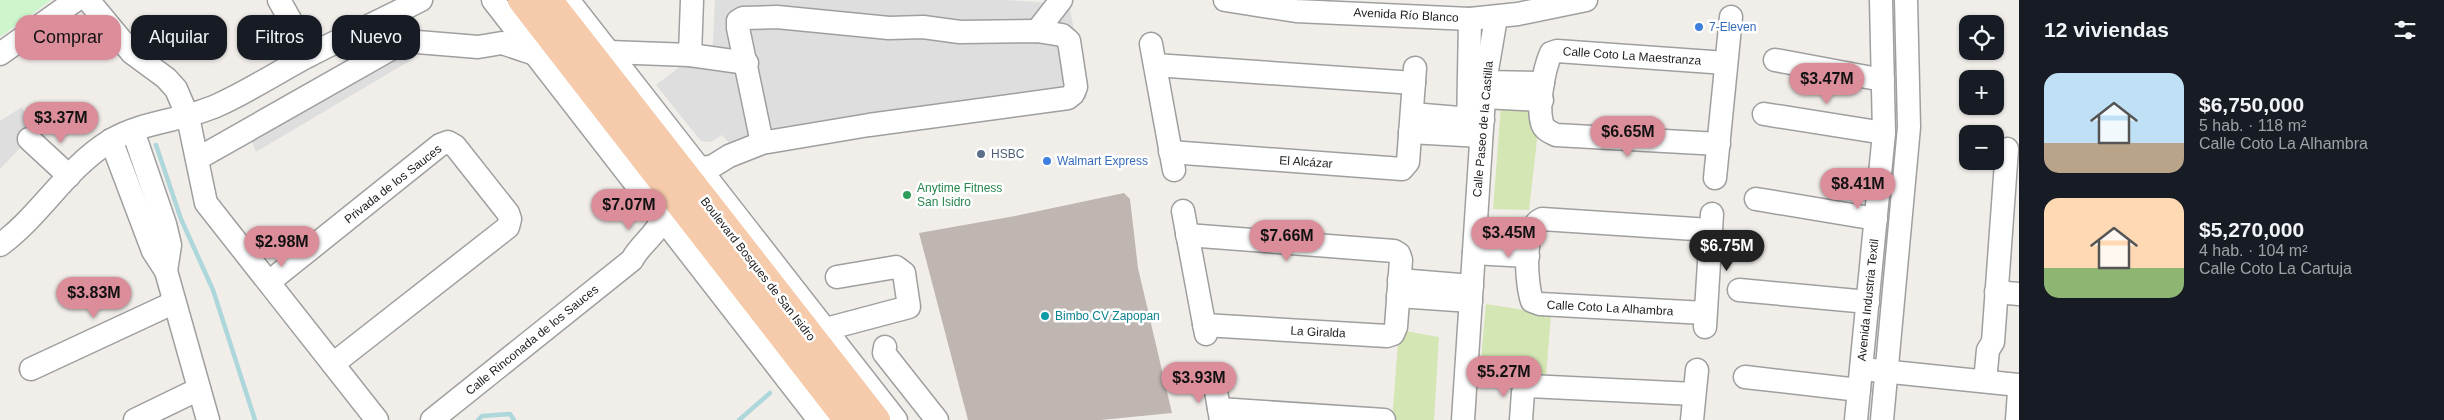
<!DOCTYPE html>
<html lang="es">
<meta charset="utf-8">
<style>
body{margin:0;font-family:Arial,sans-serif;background:#20242c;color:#f1f3f6;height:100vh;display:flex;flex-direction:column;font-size:19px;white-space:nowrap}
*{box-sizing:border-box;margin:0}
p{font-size:16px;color:#9ea1a6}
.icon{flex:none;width:28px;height:28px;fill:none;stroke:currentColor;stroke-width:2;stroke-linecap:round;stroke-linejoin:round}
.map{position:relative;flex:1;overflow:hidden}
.sheet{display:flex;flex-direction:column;background:#171b24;width:425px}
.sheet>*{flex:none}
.top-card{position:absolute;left:15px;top:15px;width:475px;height:45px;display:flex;gap:10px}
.controls{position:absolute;left:1959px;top:15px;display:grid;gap:10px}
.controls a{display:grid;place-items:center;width:45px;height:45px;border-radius:10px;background:#171b24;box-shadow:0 1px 4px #0004;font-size:25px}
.price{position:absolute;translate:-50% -42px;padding:0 11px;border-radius:18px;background:#dc8d9a;color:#111;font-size:16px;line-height:32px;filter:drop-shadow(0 1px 2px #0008)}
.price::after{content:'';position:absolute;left:50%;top:30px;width:15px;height:11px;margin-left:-8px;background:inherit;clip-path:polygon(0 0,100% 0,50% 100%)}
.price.on{background:#222;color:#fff}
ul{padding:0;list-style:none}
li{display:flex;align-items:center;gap:15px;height:125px;padding:0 25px}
li span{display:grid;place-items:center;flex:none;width:140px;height:100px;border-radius:15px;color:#555}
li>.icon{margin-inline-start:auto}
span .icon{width:60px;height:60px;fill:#fffc;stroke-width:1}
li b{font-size:21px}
h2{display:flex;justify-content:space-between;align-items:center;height:60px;padding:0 25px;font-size:21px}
.pill{padding:0 18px;border-radius:15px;background:#171b24;box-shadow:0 1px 4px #0004;font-size:18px;line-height:45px}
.pill.on{background:#dc8d9a;color:#111}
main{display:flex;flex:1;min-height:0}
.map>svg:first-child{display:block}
.grass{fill:#d4e6b4}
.park{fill:#cef6cc}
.parking{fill:#dedede}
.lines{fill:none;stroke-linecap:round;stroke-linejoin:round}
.stream{stroke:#aed7db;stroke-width:4.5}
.building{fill:#bfb6b2}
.minor-casing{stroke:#9f9f9f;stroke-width:25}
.major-casing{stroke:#93540d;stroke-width:30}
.minor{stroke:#fff;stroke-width:22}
.major{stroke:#f5cbab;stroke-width:28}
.shop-dot{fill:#3f7fe0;stroke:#fff;stroke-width:2}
.service-dot{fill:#5c6f8a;stroke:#fff;stroke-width:2}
.leisure-dot{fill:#2e9e5b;stroke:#fff;stroke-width:2}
.culture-dot{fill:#0f9aa8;stroke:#fff;stroke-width:2}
.labels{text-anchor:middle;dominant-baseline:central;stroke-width:5;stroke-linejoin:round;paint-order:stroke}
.street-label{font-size:12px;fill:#222;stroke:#fff}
.shop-label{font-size:12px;fill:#366cbe;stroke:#fff;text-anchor:start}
.service-label{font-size:12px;fill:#4e5e75;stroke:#fff;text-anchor:start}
.leisure-label{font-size:12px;fill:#27864d;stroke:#fff;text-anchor:start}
.culture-label{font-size:12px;fill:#0d838f;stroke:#fff;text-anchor:start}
</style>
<main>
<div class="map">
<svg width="2019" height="420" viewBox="0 0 2019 420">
<rect width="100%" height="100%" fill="#f1eeea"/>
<g class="grass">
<path d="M1501 105 1537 107 1535 131 1537 140 1529 210 1493 209Z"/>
<path d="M1486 304 1551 314 1546 377 1480 370Z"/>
<path d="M1399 330 1439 337 1434 420H1392Z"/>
</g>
<path class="park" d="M0 0H51L0 37Z"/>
<g class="parking">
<path d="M715 0H1005L1069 4 1087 98 735 150 722 135 711 142 701 141 656 85 691 58H712Z"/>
<path d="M406 49 411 60 256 152 251 139Z"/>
<path d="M22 107 35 132 0 169V121Z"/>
</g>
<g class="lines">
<g class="stream">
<path d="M156 145 181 219 213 290 255 420"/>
<path d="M478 420 482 416 510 414 514 420"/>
<path d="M739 420 770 393"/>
</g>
</g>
<path class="building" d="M1124 193 1130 199 1138 268 1172 413 1101 420H968L919 233 1015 216Z"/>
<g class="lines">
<g class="minor-casing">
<g id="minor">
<path d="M88 0 132 53 166 78 176 89 188 117 206 203 377 420"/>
<path d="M279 0 310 55"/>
<path d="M493 0 819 420"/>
<path d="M568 0 896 420"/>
<path d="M1225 0 1296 11 1470 19 1518 14 1586 0"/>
<path d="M1037 31 1061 0"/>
<path d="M1151 44 1174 170"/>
<path d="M609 52 690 55 747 63"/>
<path d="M0 54 76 0"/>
<path d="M690 55 692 0"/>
<path d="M1775 60 1883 80"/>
<path d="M1155 65 1414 83"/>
<path d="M1485 82 1543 83"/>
<path d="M1484 97 1542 100"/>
<path d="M1412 114 1483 120"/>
<path d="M1764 114 1884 133"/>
<path d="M133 131 165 224 170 245 166 271"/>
<path d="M1410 132 1481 136"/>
<path d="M1468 132 1470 19"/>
<path d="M29 139 69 176"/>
<path d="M111 140 153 251 166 271 208 420"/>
<path d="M1719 144 1556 135C1550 132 1544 130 1542 123 1537 106 1544 69 1551 53L1557 51 1726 63"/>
<path d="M1170 152 1402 169 1408 162 1415 68"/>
<path d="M197 159 405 41 478 47 502 43 535 54"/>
<path d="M699 169 713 166 729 156 762 143 869 125 1068 98 1073 94 1076 87 1069 41 1062 35 1037 31 960 32 923 27 889 28 777 17 743 18 738 21V28L762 143"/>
<path d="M1715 178 1731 17"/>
<path d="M1756 199 1876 219"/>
<path d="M1183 211 1206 334"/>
<path d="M1187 235 1394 251 1399 254 1401 260 1396 327 1393 334 1387 336 1204 325"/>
<path d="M0 245C41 215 66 168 110 141 142 121 184 121 218 105 249 91 278 72 308 56 345 37 384 19 421 0"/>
<path d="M1474 253 1528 256"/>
<path d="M1399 280 1472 286"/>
<path d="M269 282 440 145 448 142 455 146 508 213 510 219 508 227 333 364"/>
<path d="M1739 290 1868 302"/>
<path d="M1996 292 2019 294"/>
<path d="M1398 296 1471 301"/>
<path d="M1705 313 1540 304 1532 301C1526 283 1522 227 1542 219L1710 230"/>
<path d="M1705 327 1712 214"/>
<path d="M826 329 909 307 904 273 896 267 837 277"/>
<path d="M885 347 884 353 937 420"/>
<path d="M31 369 173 303"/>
<path d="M1872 370 2019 385"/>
<path d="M1745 377 1859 390"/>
<path d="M1214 380 1221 420"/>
<path d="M1985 381 1988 350 1993 342 2007 149"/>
<path d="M1219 409 1384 420"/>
<path d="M135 420 199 389"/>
<path d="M432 420 632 260C640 244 657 235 662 218"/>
<path d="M1463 420 1485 82 1496 18"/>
<path d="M1521 420 1523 392 1529 386 1694 394"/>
<path d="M1692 420 1697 370"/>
<path d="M1856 420 1884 133 1881 0"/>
<path d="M1882 420 1909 127 1906 0"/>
<path d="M2017 420 2019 392"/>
</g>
</g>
<g class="major-casing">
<g id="major">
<path d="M522 0 848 420"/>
<path d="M548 0 876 420"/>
</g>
</g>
<use href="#minor" class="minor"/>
<use href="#major" class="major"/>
</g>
<g class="shop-dot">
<circle cx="1699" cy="27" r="5"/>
<circle cx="1047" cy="161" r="5"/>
</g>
<circle class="service-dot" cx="981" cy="154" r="5"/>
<circle class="leisure-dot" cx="907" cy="195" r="5"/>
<circle class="culture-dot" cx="1045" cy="316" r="5"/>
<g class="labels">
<g class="street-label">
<text transform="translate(1406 15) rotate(3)">Avenida Río Blanco</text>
<text transform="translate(1632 56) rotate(4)">Calle Coto La Maestranza</text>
<text transform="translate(1483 129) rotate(-85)">Calle Paseo de la Castilla</text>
<text transform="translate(1306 162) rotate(4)">El Alcázar</text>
<text transform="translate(393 184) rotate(-38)">Privada de los Sauces</text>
<text transform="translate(758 269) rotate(52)">Boulevard Bosques de San Isidro</text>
<text transform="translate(1868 300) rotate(-84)">Avenida Industria Textil</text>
<text transform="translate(1610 308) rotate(3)">Calle Coto La Alhambra</text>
<text transform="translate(1318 332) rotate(3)">La Giralda</text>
<text transform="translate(532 340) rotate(-39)">Calle Rinconada de los Sauces</text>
</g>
<g class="shop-label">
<text x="1709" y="27">7-Eleven</text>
<text x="1057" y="161">Walmart Express</text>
</g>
<g class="service-label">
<text x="991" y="154">HSBC</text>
</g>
<g class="leisure-label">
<text x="917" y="188">Anytime Fitness<tspan x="917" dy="14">San Isidro</tspan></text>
</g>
<g class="culture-label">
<text x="1055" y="316">Bimbo CV Zapopan</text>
</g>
</g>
</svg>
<div class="controls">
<a><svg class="icon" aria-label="locate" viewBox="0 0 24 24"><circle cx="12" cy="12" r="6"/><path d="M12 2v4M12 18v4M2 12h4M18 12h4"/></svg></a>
<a>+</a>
<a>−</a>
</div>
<b class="price" style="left:1827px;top:105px">$3.47M</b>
<b class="price" style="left:61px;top:144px">$3.37M</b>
<b class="price" style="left:1628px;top:158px">$6.65M</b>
<b class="price" style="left:1858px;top:210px">$8.41M</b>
<b class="price" style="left:629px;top:231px">$7.07M</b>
<b class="price" style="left:1509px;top:259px">$3.45M</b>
<b class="price" style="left:1287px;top:262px">$7.66M</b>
<b class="price" style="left:282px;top:268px">$2.98M</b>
<b class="price on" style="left:1727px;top:272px">$6.75M</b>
<b class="price" style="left:94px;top:319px">$3.83M</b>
<b class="price" style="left:1504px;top:398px">$5.27M</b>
<b class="price" style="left:1199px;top:404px">$3.93M</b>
<div class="top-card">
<a class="pill on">Comprar</a>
<a class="pill">Alquilar</a>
<a class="pill">Filtros</a>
<a class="pill">Nuevo</a>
</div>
</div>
<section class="sheet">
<h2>12 viviendas<svg class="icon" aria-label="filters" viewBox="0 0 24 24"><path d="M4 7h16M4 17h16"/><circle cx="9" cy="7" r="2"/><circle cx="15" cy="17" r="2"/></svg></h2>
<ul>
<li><span style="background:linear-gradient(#bfe0f5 70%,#b9a48a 0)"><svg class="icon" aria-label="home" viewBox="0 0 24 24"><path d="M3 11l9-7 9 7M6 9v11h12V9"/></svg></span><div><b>$6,750,000</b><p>5 hab. · 118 m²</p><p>Calle Coto La Alhambra</p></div></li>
<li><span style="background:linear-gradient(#ffd9b3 70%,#8fb573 0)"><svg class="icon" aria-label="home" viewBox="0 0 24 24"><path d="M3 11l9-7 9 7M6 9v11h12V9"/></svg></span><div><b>$5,270,000</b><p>4 hab. · 104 m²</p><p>Calle Coto La Cartuja</p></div></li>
</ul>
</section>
</main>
